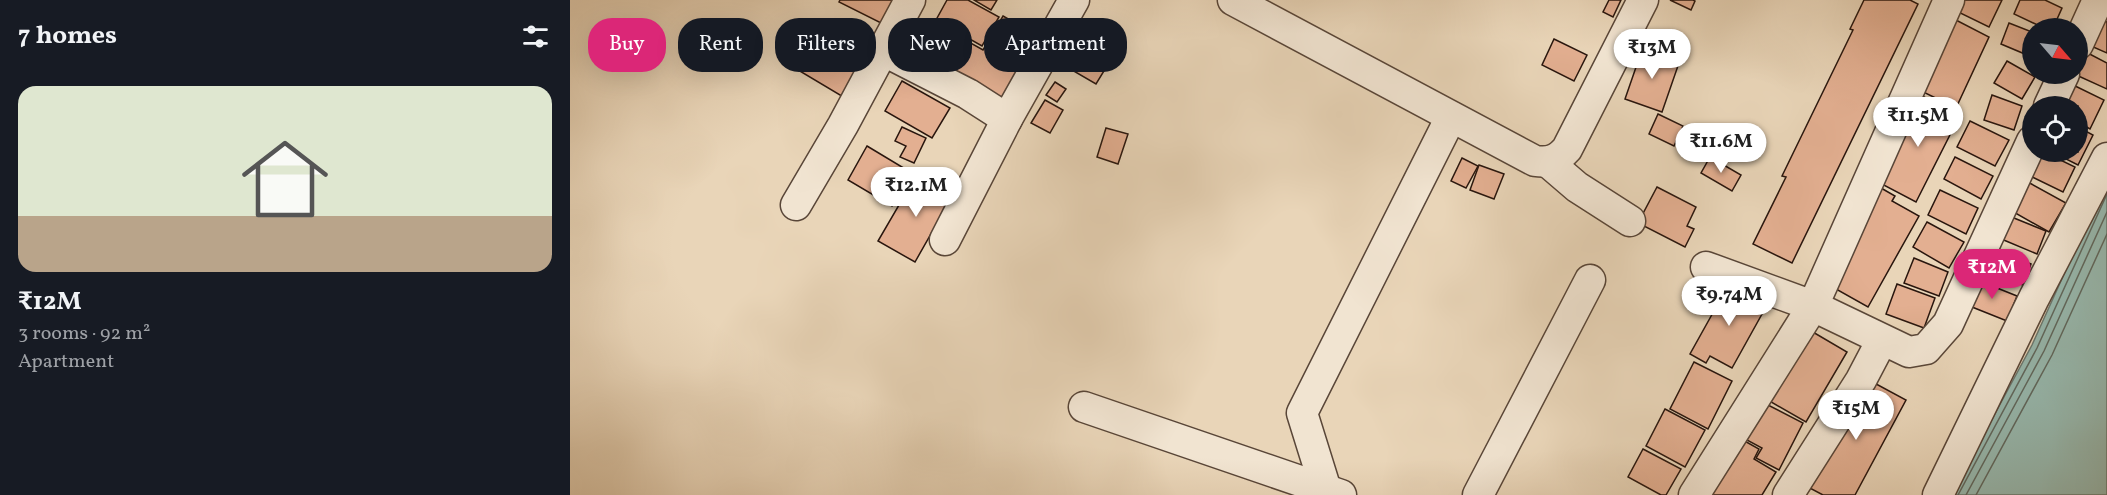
<!DOCTYPE html>
<meta charset="utf-8">
<style>
body{margin:0;font-family:Vollkorn,serif;background:#242831;color:#f1f3f6;height:100vh;display:flex;flex-direction:column;font-size:22px;white-space:nowrap}
*{box-sizing:border-box;margin:0}
p{font-size:20px;color:#9ea1a6}
.icon{flex:none;width:33px;height:33px;fill:none;stroke:currentColor;stroke-width:2;stroke-linecap:round;stroke-linejoin:round}
.map{position:relative;flex:1;overflow:hidden}
.panel{display:flex;flex-direction:column;background:#171b24;width:570px}
.panel>*{flex:none}
.top-card{position:absolute;left:18px;top:18px;width:570px;height:54px;display:flex;gap:12px}
.needle{width:39px;rotate:118deg}
.tools{position:absolute;left:1452px;top:18px;display:grid;gap:12px}
.tools a{display:grid;place-items:center;width:66px;height:66px;border-radius:50%;background:#171b24;box-shadow:0 6px 24px #0002;font-size:30px}
.price{position:absolute;translate:-50% -51px;padding:0 14px;border-radius:21px;background:#fff;color:#222;font-size:20px;line-height:39px;filter:drop-shadow(0 2px 3px #0008)}
.price::after{content:'';position:absolute;left:50%;top:36px;width:18px;height:14px;margin-left:-9px;background:inherit;clip-path:polygon(0 0,100% 0,50% 100%)}
.price.on{background:#db2777;color:#fff}
ul{padding:0;list-style:none}
li{display:grid;align-content:center;gap:12px;height:318px;padding:0 18px}
li span{display:grid;place-items:center;height:186px;border-radius:18px;color:#555}
li>.icon{margin-inline-start:auto}
span .icon{width:108px;height:108px;fill:#fffc;stroke-width:1}
li b{font-size:26px}
h2{display:flex;justify-content:space-between;align-items:center;height:72px;padding:0 18px;font-size:26px}
.chip{padding:0 21px;border-radius:24px;background:#171b24;box-shadow:0 6px 24px #0002;font-size:21px;line-height:54px}
.chip.on{background:#db2777;color:#fff}
main{display:flex;flex:1;min-height:0}
.map>svg:first-child{display:block}
.water{fill:#97b9af;stroke:#6b786f;stroke-width:1.5}
.lines{fill:none;stroke-linecap:round;stroke-linejoin:round}
.shore{stroke:#60685e;stroke-width:1.5}
.building{fill:#e3af91;stroke:#29160e;stroke-width:1.5}
.minor-casing{stroke:#594638;stroke-width:33}
.minor{stroke:#f1e4d1;stroke-width:30}
</style>
<main>
<section class="panel">
<h2>7 homes<svg class="icon" aria-label="filters" viewBox="0 0 24 24"><path d="M4 7h16M4 17h16"/><circle cx="9" cy="7" r="2"/><circle cx="15" cy="17" r="2"/></svg></h2>
<ul>
<li><span style="background:linear-gradient(#dfe7d0 70%,#b9a48a 0)"><svg class="icon" aria-label="home" viewBox="0 0 24 24"><path d="M3 11l9-7 9 7M6 9v11h12V9"/></svg></span><div><b>₹12M</b><p>3 rooms · 92 m²</p><p>Apartment</p></div></li>
</ul>
</section>
<div class="map">
<svg width="1537" height="495" viewBox="0 0 1537 495">
<rect width="100%" height="100%" fill="#e9d5b8"/>
<filter id="stains"><feTurbulence type="fractalNoise" baseFrequency=".00333" numOctaves="4"/><feColorMatrix values="0 0 0 0 .2 0 0 0 0 .09 0 0 0 0 .02 0 0 0 .5 -.17"/></filter>
<radialGradient id="worn" r=".72"><stop offset=".6" stop-color="#630" stop-opacity="0"/><stop offset="1" stop-color="#630" stop-opacity=".3"/></radialGradient>
<path class="water" d="M1537 179V495H1381L1462 345Z"/>
<g class="lines">
<g class="shore">
<path d="M1388 495 1467 348 1537 194"/>
<path d="M1396 495 1474 351 1537 212"/>
<path d="M1406 495 1482 355 1537 234"/>
</g>
</g>
<g class="building">
<path d="M270 0H332L319 27 269 2Z"/>
<path d="M377 0H398L429 17 412 46 366 20Z"/>
<path d="M404 0H427L421 10Z"/>
<path d="M1039 0H1051L1043 17 1033 12Z"/>
<path d="M1100 0H1123L1125 1 1121 10Z"/>
<path d="M1294 0H1340L1348 4 1222 263 1183 244 1216 177 1212 176 1283 30 1280 29Z"/>
<path d="M1386 0H1432L1419 27 1382 9Z"/>
<path d="M1450 0H1475L1492 8 1483 28H1474L1444 14Z"/>
<path d="M433 16 468 36 431 104 346 57 365 23 413 50Z"/>
<path d="M1524 16 1537 22V53L1512 42Z"/>
<path d="M1382 18 1419 37 1386 108 1347 89Z"/>
<path d="M1439 23 1462 32V57L1431 44Z"/>
<path d="M243 33 300 66 280 101 223 67Z"/>
<path d="M984 39 1017 55 1004 81 972 65Z"/>
<path d="M1073 47 1110 60 1092 112 1055 99Z"/>
<path d="M506 48 537 66 526 84 495 66Z"/>
<path d="M1510 49 1537 63V89L1504 74H1508V54Z"/>
<path d="M1437 61 1465 77 1452 99 1424 83Z"/>
<path d="M332 81 380 108 362 138 315 111Z"/>
<path d="M485 82 496 89 487 102 476 95Z"/>
<path d="M1497 82 1534 100 1520 129 1508 122V106H1485Z"/>
<path d="M1350 95 1390 115 1346 202 1306 181Z"/>
<path d="M1422 95 1452 106 1444 130 1414 120Z"/>
<path d="M475 100 493 110 480 133 461 123Z"/>
<path d="M1088 114 1113 126 1104 146 1079 134Z"/>
<path d="M1400 121 1439 140 1425 166 1387 147Z"/>
<path d="M332 127 356 138 344 163 330 157 336 146 325 141Z"/>
<path d="M1508 127 1523 135 1508 165 1494 158 1497 152H1508Z"/>
<path d="M536 128 558 134 548 164 527 157Z"/>
<path d="M297 146 342 173 322 206 278 180Z"/>
<path d="M1467 152H1474L1505 167 1493 192 1456 174Z"/>
<path d="M1140 157 1171 175 1162 191 1131 173Z"/>
<path d="M1385 157 1423 176 1411 199 1374 179Z"/>
<path d="M892 158 908 166 896 188 881 181Z"/>
<path d="M909 165 934 174 924 199 900 190Z"/>
<path d="M347 174 383 195 345 262 308 241Z"/>
<path d="M1456 181 1496 203 1479 232 1440 210Z"/>
<path d="M1087 187 1126 207 1117 226 1124 229 1115 247 1068 223Z"/>
<path d="M1311 188 1325 196 1322 201 1349 216 1298 307 1257 284Z"/>
<path d="M1370 190 1408 208 1396 234 1358 215Z"/>
<path d="M1439 216 1476 231 1467 254 1429 238Z"/>
<path d="M1357 222 1394 242 1379 268 1343 247Z"/>
<path d="M1423 250 1461 264 1453 285 1415 271Z"/>
<path d="M1344 258 1378 272 1369 296 1334 283Z"/>
<path d="M1407 280 1447 296 1437 321 1397 305Z"/>
<path d="M1159 284 1197 305 1162 368 1140 356 1136 363 1120 354Z"/>
<path d="M1327 284 1365 298 1354 328 1316 314Z"/>
<path d="M1236 328 1277 352 1236 422 1196 399Z"/>
<path d="M1124 362 1162 381 1138 429 1100 409Z"/>
<path d="M1295 378 1336 400 1285 495H1253L1234 485Z"/>
<path d="M1194 403 1233 423 1209 470 1186 458 1192 448 1175 439Z"/>
<path d="M1095 409 1135 430 1115 467 1076 446Z"/>
<path d="M1171 439 1189 449 1184 459 1206 472 1192 495H1142L1140 494Z"/>
<path d="M1073 449 1111 469 1096 495H1091L1058 477Z"/>
</g>
<g class="lines">
<g class="minor-casing">
<g id="minor">
<path d="M663 0 965 161C980 163 987 160 997 149L1073 0"/>
<path d="M1508 44 1528 0"/>
<path d="M314 51 398 94 437 119"/>
<path d="M1479 106 1494 74"/>
<path d="M979 163 1007 187 1060 221"/>
<path d="M226 205 273 125 340 0"/>
<path d="M375 240 437 119 504 0"/>
<path d="M1136 267 1243 306 1339 352 1356 349 1378 324 1462 141"/>
<path d="M514 407 771 495"/>
<path d="M756 490 732 413 881 117"/>
<path d="M908 495 1020 280"/>
<path d="M1124 495 1243 306 1379 0"/>
<path d="M1218 495 1291 380 1312 340"/>
<path d="M1368 495 1464 298 1537 158"/>
</g>
</g>
<use href="#minor" class="minor"/>
</g>
<rect width="100%" height="100%" filter="url(#stains)"/>
<rect width="100%" height="100%" fill="url(#worn)"/>
</svg>
<div class="tools">
<a><svg class="needle" viewBox="-14 -14 28 28"><path d="M0-13l5 13h-10z" fill="#e53935"/><path d="M0 13l5-13h-10z" fill="#9ea1a6"/></svg></a>
<a><svg class="icon" aria-label="locate" viewBox="0 0 24 24"><circle cx="12" cy="12" r="6"/><path d="M12 2v4M12 18v4M2 12h4M18 12h4"/></svg></a>
</div>
<b class="price" style="left:1082px;top:80px">₹13M</b>
<b class="price" style="left:1348px;top:148px">₹11.5M</b>
<b class="price" style="left:1151px;top:174px">₹11.6M</b>
<b class="price" style="left:346px;top:218px">₹12.1M</b>
<b class="price on" style="left:1422px;top:300px">₹12M</b>
<b class="price" style="left:1159px;top:327px">₹9.74M</b>
<b class="price" style="left:1286px;top:441px">₹15M</b>
<div class="top-card">
<a class="chip on">Buy</a>
<a class="chip">Rent</a>
<a class="chip">Filters</a>
<a class="chip">New</a>
<a class="chip">Apartment</a>
</div>
</div>
</main>
